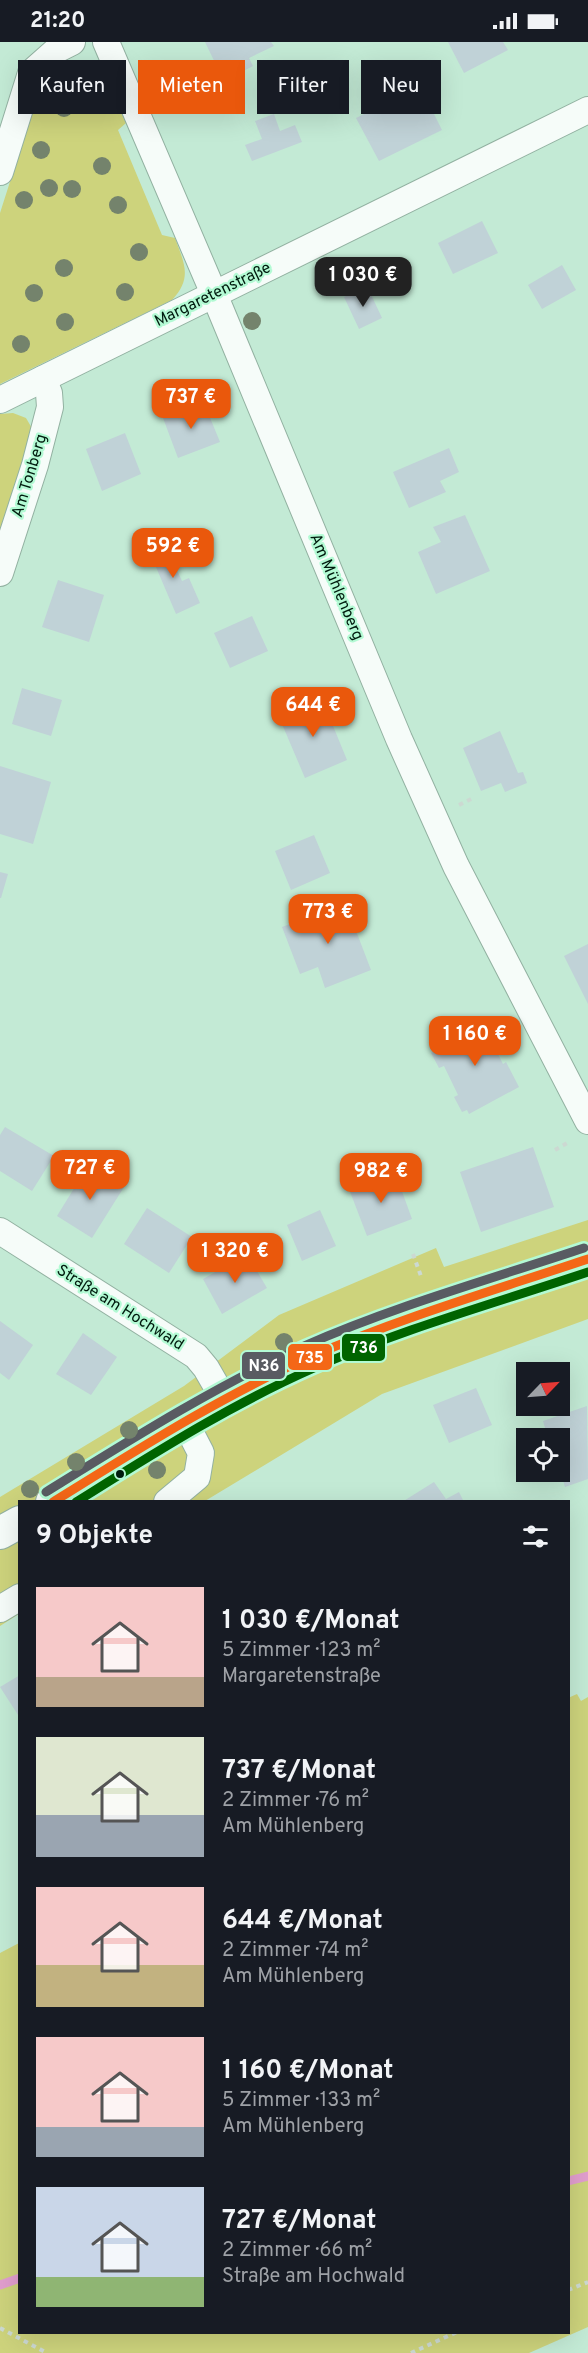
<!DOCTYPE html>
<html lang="de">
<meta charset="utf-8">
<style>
body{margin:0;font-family:Overpass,sans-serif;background:#242831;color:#f1f3f6;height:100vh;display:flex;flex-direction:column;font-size:22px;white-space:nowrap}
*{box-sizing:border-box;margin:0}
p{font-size:20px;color:#9ea1a6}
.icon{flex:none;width:33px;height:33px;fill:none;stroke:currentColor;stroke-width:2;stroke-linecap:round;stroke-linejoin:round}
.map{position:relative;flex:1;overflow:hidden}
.details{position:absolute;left:18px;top:1458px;width:552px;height:834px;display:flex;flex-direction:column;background:#171b24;border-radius:0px;box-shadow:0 6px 24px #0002}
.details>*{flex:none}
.top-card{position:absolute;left:18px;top:18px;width:552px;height:54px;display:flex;gap:12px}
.needle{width:39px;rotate:65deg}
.tools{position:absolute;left:516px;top:1320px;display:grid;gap:12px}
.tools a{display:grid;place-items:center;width:54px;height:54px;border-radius:0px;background:#171b24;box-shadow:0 6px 24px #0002;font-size:30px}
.price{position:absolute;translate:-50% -51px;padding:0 14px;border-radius:12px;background:#ea580c;color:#fff;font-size:20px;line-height:39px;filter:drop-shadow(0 2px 3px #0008)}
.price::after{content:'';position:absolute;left:50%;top:36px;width:18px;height:14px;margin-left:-9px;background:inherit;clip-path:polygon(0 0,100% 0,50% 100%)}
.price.selected{background:#222;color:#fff}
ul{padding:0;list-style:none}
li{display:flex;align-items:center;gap:18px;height:150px;padding:0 18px}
li span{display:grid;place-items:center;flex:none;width:168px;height:120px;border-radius:0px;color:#555}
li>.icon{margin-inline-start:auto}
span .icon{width:72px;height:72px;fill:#fffc;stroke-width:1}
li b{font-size:26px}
h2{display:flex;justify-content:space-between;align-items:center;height:72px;padding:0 18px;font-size:26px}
.chip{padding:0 21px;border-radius:0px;background:#171b24;box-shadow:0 6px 24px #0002;font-size:21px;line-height:54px}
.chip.selected{background:#ea580c;color:#fff}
.status{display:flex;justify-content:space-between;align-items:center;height:42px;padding:0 30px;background:#171b24;direction:ltr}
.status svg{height:16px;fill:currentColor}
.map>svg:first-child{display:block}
.green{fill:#cdd37c}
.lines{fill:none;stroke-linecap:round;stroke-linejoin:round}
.stream{stroke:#e19ece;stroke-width:9}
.building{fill:#c0d2d7}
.minor-casing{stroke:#92b1a1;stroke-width:28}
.tertiary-casing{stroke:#92b1a1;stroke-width:34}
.path{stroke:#ccd9d2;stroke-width:4;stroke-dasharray:4.5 4.5;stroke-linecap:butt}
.minor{stroke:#f6fcf9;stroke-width:26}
.tertiary{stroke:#f6fcf9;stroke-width:32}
.bus-1-casing{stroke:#b3fad4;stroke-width:14}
.bus-2-casing{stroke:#b3fad4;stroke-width:14}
.bus-3-casing{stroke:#b3fad4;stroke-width:14}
.bus-1{stroke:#f46717;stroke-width:9}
.bus-2{stroke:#006400;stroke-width:9}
.bus-3{stroke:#595b62;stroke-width:9}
.tree{fill:#74836c}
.bus-dot{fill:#001b0e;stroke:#b3fad4;stroke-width:2}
.labels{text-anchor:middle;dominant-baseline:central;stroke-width:4.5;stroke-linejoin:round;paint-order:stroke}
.street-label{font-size:16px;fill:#001b0e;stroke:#b3fad4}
.line-badge{stroke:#b3fad4;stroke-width:2}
.badge-label{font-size:16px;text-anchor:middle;font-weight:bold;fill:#fff}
</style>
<div class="status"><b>21:20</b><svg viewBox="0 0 49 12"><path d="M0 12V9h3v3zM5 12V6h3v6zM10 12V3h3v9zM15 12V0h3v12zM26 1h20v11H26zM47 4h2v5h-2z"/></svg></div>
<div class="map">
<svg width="588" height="2311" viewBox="0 0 588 2311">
<rect width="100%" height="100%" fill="#c3ead5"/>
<g class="green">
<path d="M75 24C108 30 113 54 126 81L118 88 162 193 175 196C184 221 193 236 172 258L0 342V171L40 46 51 32Z"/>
<path d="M13 371 26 376 33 388 0 505V372Z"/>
<path d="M588 1178V1277L382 1352 205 1459 20 1460 19 1572 0 1584V1455L184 1344 279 1273 436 1206 444 1225Z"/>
<path d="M577 1652 581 1659 588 1655V2285L529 2311H0V1911L19 1901 20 2290H568V1656Z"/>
</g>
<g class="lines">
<g class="stream">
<path d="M568 2139 588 2134"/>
<path d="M0 2243 20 2236"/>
</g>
</g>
<g class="building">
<path d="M205 0H271L274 4 249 16 253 24 238 32 235 24 220 31Z"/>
<path d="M448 0H503L508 8 464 31Z"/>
<path d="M420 44 442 88 379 119 356 76Z"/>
<path d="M274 72 280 89 295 83 302 100 252 119 245 103 262 97 255 79Z"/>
<path d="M482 179 498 211 453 232 438 201Z"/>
<path d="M562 223 576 248 542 267 528 243Z"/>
<path d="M367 244 382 276 359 287 344 255Z"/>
<path d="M204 361 220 400 178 416 163 376Z"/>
<path d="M125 391 141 432 102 449 86 407Z"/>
<path d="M449 406 459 430 440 439 446 450 409 466 393 430Z"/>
<path d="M465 473 490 529 436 552 418 510 441 500 433 485Z"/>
<path d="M163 497 182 539 189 536 200 561 176 572 147 504Z"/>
<path d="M58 538 104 553 89 600 42 585Z"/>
<path d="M252 574 268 609 230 626 214 591Z"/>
<path d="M22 646 62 658 51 694 12 682Z"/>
<path d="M322 657 347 718 305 736 279 675Z"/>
<path d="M500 689 518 731 523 730 527 741 505 750 501 741 481 749 463 706Z"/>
<path d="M0 724 51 740 33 802 0 792Z"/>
<path d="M314 793 330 831 291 848 275 809Z"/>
<path d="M0 830 8 832 1 856H0Z"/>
<path d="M345 860 371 928 325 946 318 925 300 932 282 885Z"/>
<path d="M588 902V962L564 914Z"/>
<path d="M484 977 497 1003 494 1004 503 1022 506 1020 519 1045 469 1072 467 1068 462 1070 454 1055 458 1053 444 1024 439 1026 431 1011 435 1009 433 1004Z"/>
<path d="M5 1085 54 1114 32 1149 0 1129V1093Z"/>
<path d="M533 1105 554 1165 481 1190 460 1130Z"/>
<path d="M89 1122 124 1145 92 1196 57 1174Z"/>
<path d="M395 1130 412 1177 367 1194 349 1147Z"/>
<path d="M147 1166 192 1195 169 1231 124 1202Z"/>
<path d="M320 1168 336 1204 302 1219 287 1183Z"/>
<path d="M247 1212 267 1246 222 1272 203 1237Z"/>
<path d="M0 1279 33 1303 9 1338 0 1331Z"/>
<path d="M83 1291 117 1315 91 1353 56 1332Z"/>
<path d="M476 1346 492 1383 449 1401 433 1363Z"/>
<path d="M587 1364 588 1437 565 1445 560 1428V1396H548L543 1379Z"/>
<path d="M434 1440 446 1457 459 1450 464 1460H402Z"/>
<path d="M20 1633V1676L0 1645Z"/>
</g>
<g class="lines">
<g class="minor-casing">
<g id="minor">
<path d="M106 0 214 252 399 697 456 824 588 1079"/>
<path d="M0 130 31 31 58 7 72 0"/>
<path d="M0 358 588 68"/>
<path d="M0 531 35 423 50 365 49 351 43 337"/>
<path d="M0 1189 196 1314 206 1326 225 1359"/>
<path d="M167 1460 197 1435 201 1411 185 1380"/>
<path d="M0 1567 20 1555"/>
</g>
</g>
<g class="tertiary-casing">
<g id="tertiary">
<path d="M52 1460C136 1409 220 1354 310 1315 399 1276 495 1249 588 1217"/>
<path d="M0 1491 20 1480"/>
</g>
</g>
<g class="path">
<path d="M459 763 475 755"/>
<path d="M555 1108 569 1100"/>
<path d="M413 1212 422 1237"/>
<path d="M568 2248 588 2240"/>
<path d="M0 2286 47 2311"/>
<path d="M411 2311 457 2290"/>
</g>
<use href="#minor" class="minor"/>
<use href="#tertiary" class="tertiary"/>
<g class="bus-1-casing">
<path id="bus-1" d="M53 1460C137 1408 220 1355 310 1315 400 1276 495 1248 588 1217"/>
</g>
<g class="bus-2-casing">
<path id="bus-2" d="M76 1460C153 1412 230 1363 314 1326 402 1287 496 1261 588 1230"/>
</g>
<g class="bus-3-casing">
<path id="bus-3" d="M46 1450C130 1398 214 1345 304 1304 395 1264 491 1237 584 1206"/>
</g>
<use href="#bus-1" class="bus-1"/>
<use href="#bus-2" class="bus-2"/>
<use href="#bus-3" class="bus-3"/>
</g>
<g class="tree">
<circle cx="64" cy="66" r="9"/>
<circle cx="41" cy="108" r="9"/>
<circle cx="102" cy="124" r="9"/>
<circle cx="49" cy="146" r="9"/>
<circle cx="72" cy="147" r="9"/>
<circle cx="24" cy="158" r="9"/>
<circle cx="118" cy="163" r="9"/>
<circle cx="139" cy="210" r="9"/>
<circle cx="64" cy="226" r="9"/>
<circle cx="125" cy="250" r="9"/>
<circle cx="34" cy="251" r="9"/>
<circle cx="252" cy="279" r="9"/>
<circle cx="65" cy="280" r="9"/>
<circle cx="21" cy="302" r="9"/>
<circle cx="284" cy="1300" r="9"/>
<circle cx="129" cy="1388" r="9"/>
<circle cx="76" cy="1420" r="9"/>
<circle cx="157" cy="1428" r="9"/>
<circle cx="30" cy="1447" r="9"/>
</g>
<circle class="bus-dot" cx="120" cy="1432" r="5"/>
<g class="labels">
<g class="street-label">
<text transform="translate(213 253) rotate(-26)">Margaretenstraße</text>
<text transform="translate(30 434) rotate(-73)">Am Tonberg</text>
<text transform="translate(336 545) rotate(67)">Am Mühlenberg</text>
<text transform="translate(120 1266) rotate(32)">Straße am Hochwald</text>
</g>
</g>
<g class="line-badge">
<rect x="341" y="1291" width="45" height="29" rx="6" fill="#006400"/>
<rect x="287" y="1301" width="46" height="28" rx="6" fill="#f46717"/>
<rect x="241" y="1309" width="45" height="29" rx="6" fill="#595b62"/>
</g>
<g class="badge-label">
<text x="364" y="1311">736</text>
<text x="310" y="1321">735</text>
<text x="264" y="1329">N36</text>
</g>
</svg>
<div class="tools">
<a><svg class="needle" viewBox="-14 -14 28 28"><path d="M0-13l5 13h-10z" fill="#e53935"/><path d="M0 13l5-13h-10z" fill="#9ea1a6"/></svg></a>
<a><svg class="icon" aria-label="locate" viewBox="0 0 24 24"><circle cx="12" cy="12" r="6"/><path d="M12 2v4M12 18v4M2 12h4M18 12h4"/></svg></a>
</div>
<b class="price selected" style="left:363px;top:266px">1 030 €</b>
<b class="price" style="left:191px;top:388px">737 €</b>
<b class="price" style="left:173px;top:537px">592 €</b>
<b class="price" style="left:313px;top:696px">644 €</b>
<b class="price" style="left:328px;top:903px">773 €</b>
<b class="price" style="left:475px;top:1025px">1 160 €</b>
<b class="price" style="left:90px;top:1159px">727 €</b>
<b class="price" style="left:381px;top:1162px">982 €</b>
<b class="price" style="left:235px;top:1242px">1 320 €</b>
<div class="top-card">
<a class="chip">Kaufen</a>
<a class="chip selected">Mieten</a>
<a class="chip">Filter</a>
<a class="chip">Neu</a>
</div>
<section class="details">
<h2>9 Objekte<svg class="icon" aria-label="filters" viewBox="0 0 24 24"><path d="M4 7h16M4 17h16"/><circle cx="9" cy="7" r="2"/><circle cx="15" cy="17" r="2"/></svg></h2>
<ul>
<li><span style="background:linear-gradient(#f6c9c9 75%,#b9a48a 0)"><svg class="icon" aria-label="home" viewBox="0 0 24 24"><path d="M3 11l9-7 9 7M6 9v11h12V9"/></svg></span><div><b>1 030 €/Monat</b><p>5 Zimmer · 123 m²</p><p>Margaretenstraße</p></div></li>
<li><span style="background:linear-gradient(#dfe7d0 65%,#9aa5b1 0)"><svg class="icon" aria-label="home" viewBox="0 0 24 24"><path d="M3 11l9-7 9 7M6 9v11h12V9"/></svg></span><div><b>737 €/Monat</b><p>2 Zimmer · 76 m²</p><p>Am Mühlenberg</p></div></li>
<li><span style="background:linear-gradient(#f6c9c9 65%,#c2b280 0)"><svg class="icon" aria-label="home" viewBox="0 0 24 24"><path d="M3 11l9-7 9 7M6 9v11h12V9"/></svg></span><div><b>644 €/Monat</b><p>2 Zimmer · 74 m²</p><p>Am Mühlenberg</p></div></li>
<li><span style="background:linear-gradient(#f6c9c9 75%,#9aa5b1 0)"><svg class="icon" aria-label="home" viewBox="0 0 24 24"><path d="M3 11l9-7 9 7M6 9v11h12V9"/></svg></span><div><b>1 160 €/Monat</b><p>5 Zimmer · 133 m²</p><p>Am Mühlenberg</p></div></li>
<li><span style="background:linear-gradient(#c9d6e8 75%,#8fb573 0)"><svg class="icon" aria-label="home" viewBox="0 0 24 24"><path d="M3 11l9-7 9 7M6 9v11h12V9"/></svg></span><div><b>727 €/Monat</b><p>2 Zimmer · 66 m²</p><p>Straße am Hochwald</p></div></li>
</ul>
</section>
</div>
